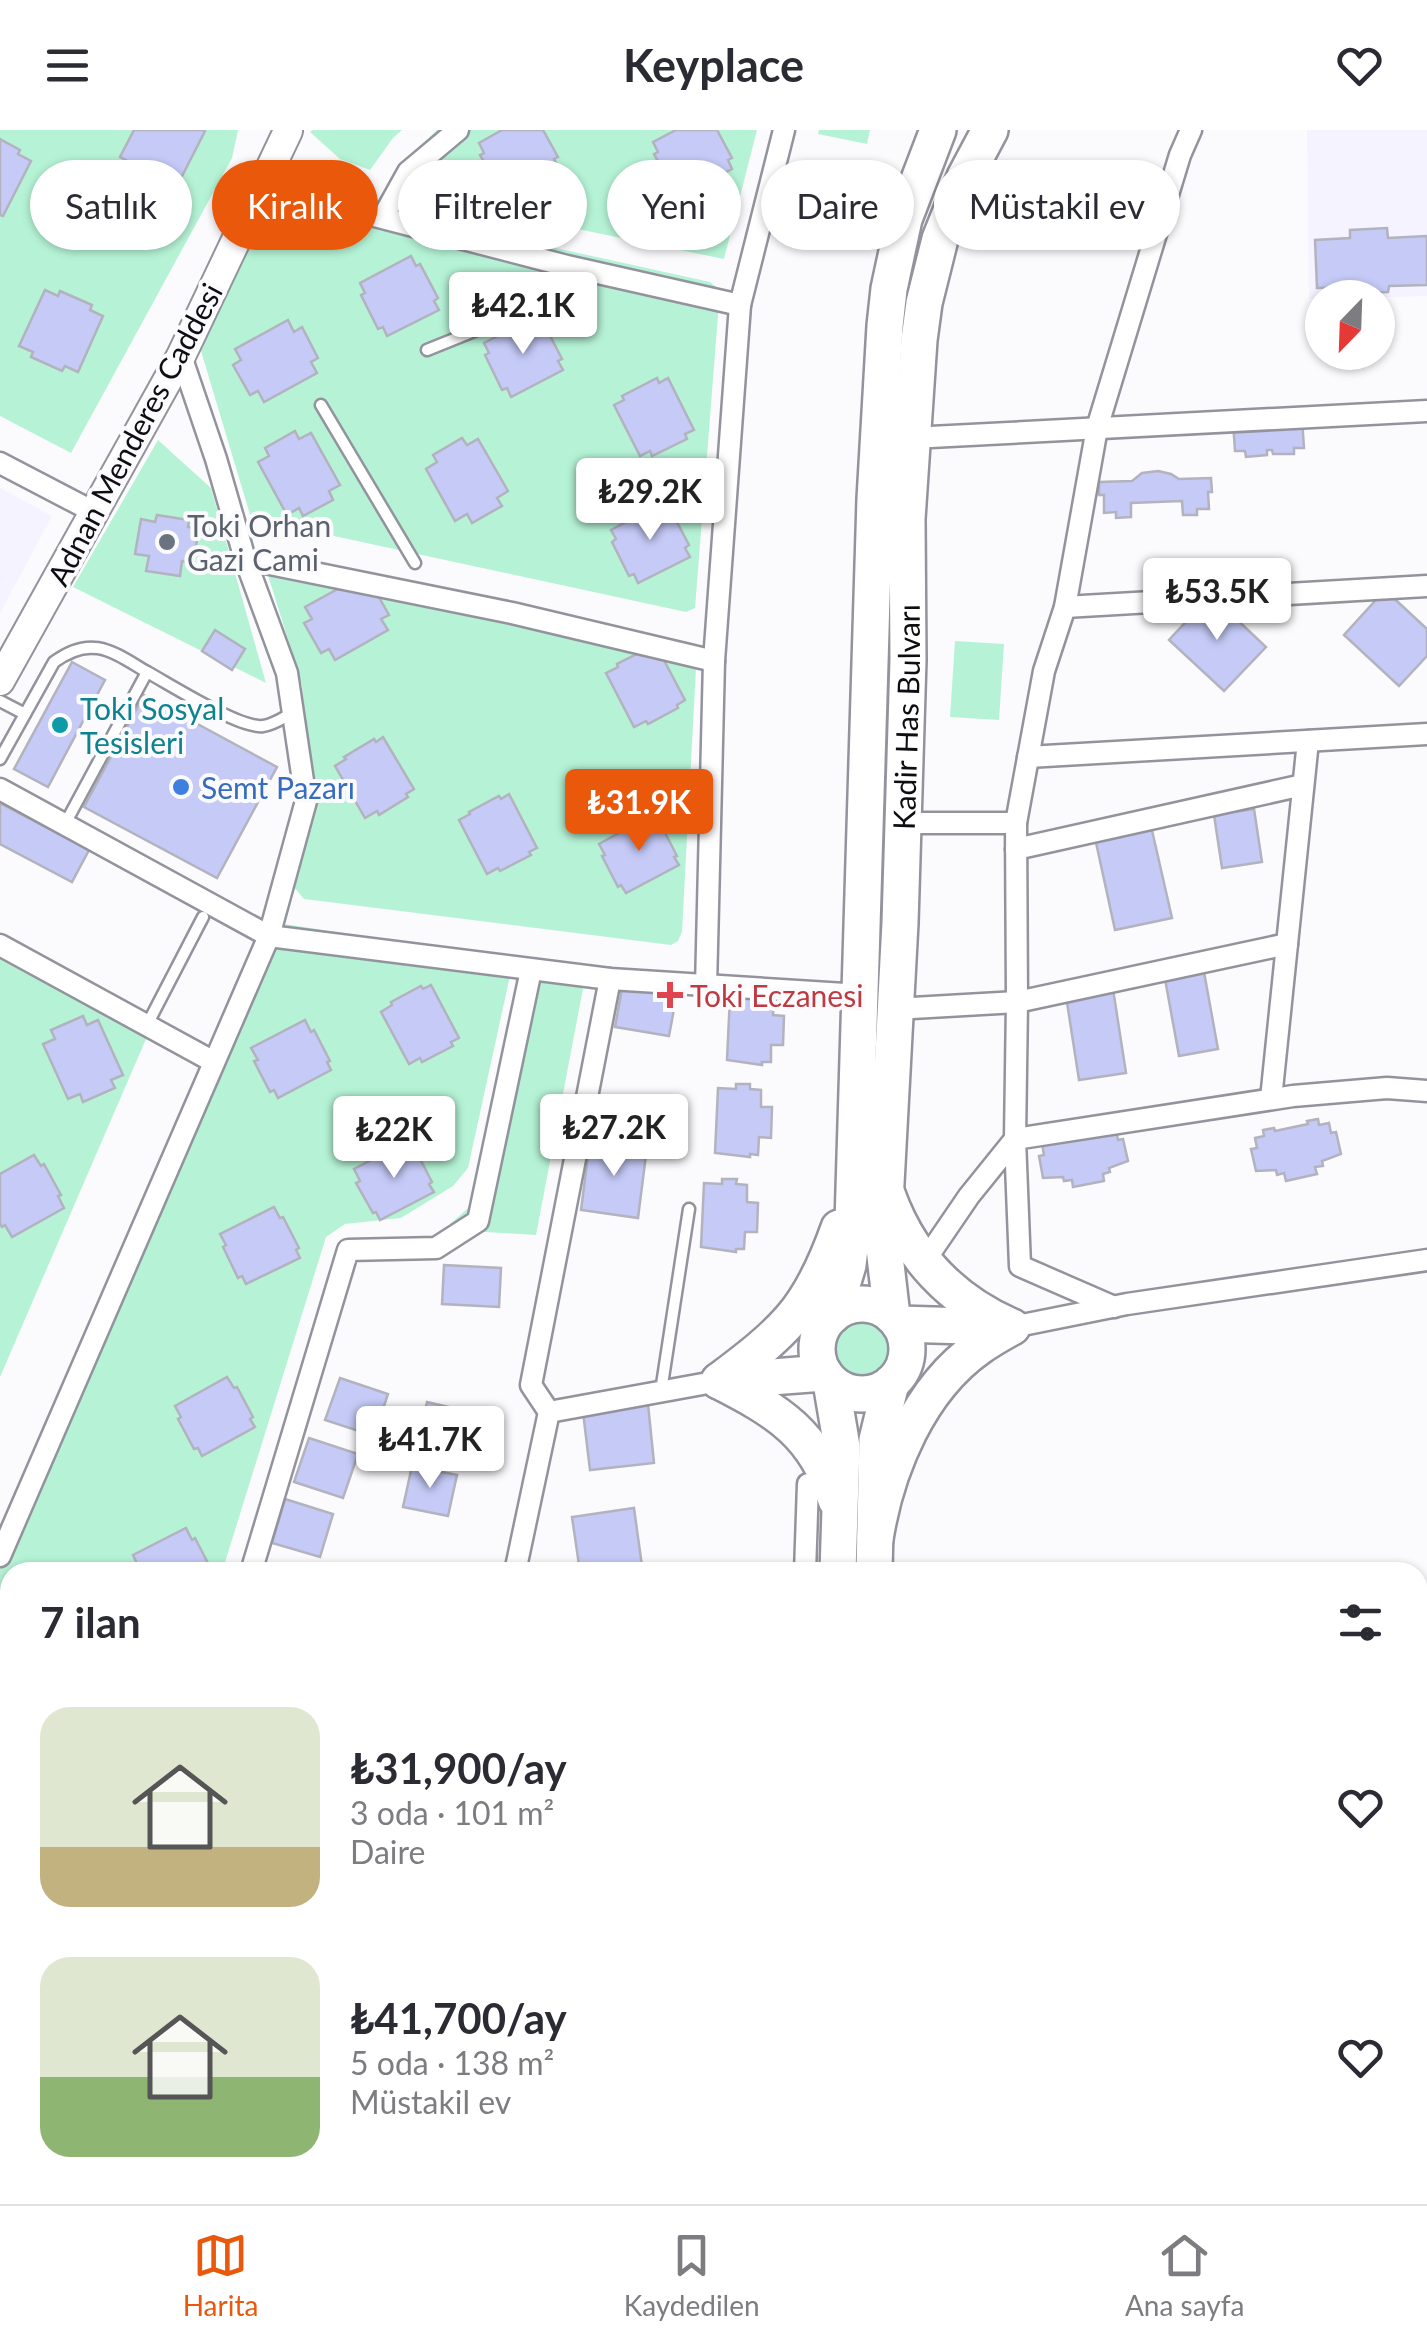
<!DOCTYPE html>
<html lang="tr">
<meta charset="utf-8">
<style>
body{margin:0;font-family:Lato,sans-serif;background:#f7f7f7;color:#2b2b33;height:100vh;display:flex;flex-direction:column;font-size:38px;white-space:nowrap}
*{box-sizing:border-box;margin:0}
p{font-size:32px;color:#7c7c81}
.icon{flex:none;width:55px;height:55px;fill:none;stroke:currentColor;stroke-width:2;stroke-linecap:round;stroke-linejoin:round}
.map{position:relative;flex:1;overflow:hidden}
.drawer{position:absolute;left:0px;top:1432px;width:1428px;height:642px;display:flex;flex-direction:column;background:#fff;border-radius:30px 30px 0 0;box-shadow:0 2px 8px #0004}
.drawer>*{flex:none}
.guide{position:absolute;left:30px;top:30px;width:1368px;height:90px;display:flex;gap:20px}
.needle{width:65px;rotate:203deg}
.controls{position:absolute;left:1305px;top:150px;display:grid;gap:20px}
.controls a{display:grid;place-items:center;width:90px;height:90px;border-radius:50%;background:#fff;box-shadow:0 2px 8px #0004;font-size:50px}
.price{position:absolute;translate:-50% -85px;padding:0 22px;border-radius:10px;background:#fff;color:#222;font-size:32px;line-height:65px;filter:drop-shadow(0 2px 5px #0008)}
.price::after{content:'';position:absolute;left:50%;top:60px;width:30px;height:22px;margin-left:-15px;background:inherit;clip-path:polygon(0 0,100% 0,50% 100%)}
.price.active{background:#ea580c;color:#fff}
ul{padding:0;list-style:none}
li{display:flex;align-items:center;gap:30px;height:250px;padding:0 40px}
li span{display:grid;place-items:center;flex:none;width:280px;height:200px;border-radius:30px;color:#555}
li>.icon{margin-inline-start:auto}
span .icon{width:120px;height:120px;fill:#fffc;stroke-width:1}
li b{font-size:42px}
h2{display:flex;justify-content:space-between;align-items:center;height:120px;padding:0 40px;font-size:42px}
.pill{padding:0 35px;border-radius:45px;background:#fff;box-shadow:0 2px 8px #0004;font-size:35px;line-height:90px}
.pill.active{background:#ea580c;color:#fff}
header{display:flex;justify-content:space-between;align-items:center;height:130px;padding:0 40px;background:#fff;font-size:45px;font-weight:700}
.tabs{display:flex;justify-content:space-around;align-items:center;height:140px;border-top:2px solid #e1e1e2;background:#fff;font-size:28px;color:#7c7c81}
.tabs a{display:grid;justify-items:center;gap:5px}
.tabs .active{color:#ea580c}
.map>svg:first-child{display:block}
.built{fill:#f4f3ff}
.green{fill:#b6f3d6}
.building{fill:#c5caf7;stroke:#b2b3be;stroke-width:2.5}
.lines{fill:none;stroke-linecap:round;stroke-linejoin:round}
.service-casing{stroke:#93939d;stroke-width:15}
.minor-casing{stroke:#93939d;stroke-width:25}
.tertiary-casing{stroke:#93939d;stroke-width:32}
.trunk-casing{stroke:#93939d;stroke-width:40}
.service{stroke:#fff;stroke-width:10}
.minor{stroke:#fff;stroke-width:20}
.tertiary{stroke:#fff;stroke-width:28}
.trunk{stroke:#fff;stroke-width:35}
.worship-dot{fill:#6b7280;stroke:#fbfbfd;stroke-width:4}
.culture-dot{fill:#0f9aa8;stroke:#fbfbfd;stroke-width:4}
.shop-dot{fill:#3f7fe0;stroke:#fbfbfd;stroke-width:4}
.health-dot{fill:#e0444e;stroke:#fbfbfd;stroke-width:4}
.labels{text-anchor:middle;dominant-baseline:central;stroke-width:8;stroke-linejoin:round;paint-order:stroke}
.street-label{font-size:30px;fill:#0e0e12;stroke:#fbfbfd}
.worship-label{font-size:30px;fill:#5b616d;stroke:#fbfbfd;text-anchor:start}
.culture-label{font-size:30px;fill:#0d838f;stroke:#fbfbfd;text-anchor:start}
.shop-label{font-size:30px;fill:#366cbe;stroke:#fbfbfd;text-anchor:start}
.health-label{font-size:30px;fill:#be3a42;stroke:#fbfbfd;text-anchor:start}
</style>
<header><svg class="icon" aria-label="menu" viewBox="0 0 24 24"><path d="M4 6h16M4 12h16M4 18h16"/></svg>Keyplace<svg class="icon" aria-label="heart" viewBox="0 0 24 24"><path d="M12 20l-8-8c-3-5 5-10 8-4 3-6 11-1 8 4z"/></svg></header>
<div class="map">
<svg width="1427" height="2074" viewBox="0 0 1427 2074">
<rect width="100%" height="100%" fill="#fbfbfd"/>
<g class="built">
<path d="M1307 0H1427V166L1309 169Z"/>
<path d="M0 358 52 386 0 483Z"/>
</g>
<g class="green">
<path d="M0 0H238L232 28 71 323 0 286Z"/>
<path d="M313 0H402L393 8 370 40 340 29 310 2Z"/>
<path d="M437 0H757L724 129 558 95 395 49 415 21Z"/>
<path d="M819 0H870L867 14 818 4Z"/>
<path d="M284 58 710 152 720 160 695 478 686 482 251 388 198 211V193L275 62Z"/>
<path d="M158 310 211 358 266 553 73 457Z"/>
<path d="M266 420 693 513 697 519 682 802 678 811 671 815 304 769 294 757 291 746 311 671 302 555 263 429 262 421Z"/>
<path d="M955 511 1004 514 999 590 950 587Z"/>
<path d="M284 794 467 822 513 832 468 1038 453 1056 401 1088 345 1094 326 1107 222 1442H10V1473L0 1472V1432L237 849C250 824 257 806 284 794Z"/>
<path d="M0 822 149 902 0 1247Z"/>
<path d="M540 834 587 838 536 1105 452 1100 450 1094 474 1073Z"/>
<circle cx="862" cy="1219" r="35"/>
</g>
<g class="building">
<path d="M134 0H203L205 1 177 56 164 50 162 54 131 38 133 34 120 27Z"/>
<path d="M502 0H543L558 27 554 29 559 38 508 66 503 57 499 59 480 25 484 23 479 13Z"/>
<path d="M676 0H717L732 28 728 30 732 39 681 65 676 56 672 58 654 24 658 22 653 12Z"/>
<path d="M0 9 20 20 18 24 31 31 3 86 0 85Z"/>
<path d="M1387 98 1388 108 1427 106V155L1389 156 1388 162 1353 163V157L1317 158 1315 110 1350 108V100Z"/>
<path d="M411 126 416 136 420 134 438 168 434 171 439 180 387 206 383 197 378 199 361 165 365 163 360 153Z"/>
<path d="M45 160 58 166 60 161 92 175 90 180 103 186 78 242 65 236 62 241 31 227 33 222 19 216Z"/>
<path d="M535 187 540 197 544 194 562 229 558 231 563 240 511 267 507 258 502 260 485 225 489 223 484 213Z"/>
<path d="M288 190 294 202 302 197 318 228 311 232 317 243 264 272 258 261 250 265 233 235 241 230 235 219Z"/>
<path d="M657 248 659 253 668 248 694 300 685 304 687 309 652 326 650 321 640 326 614 275 624 270 622 266Z"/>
<path d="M1302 288 1304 318H1294V324H1273L1272 320H1267V325L1246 327 1245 321H1235L1233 291Z"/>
<path d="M295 301 299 309 311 303 340 355 329 361 333 370 303 386 299 378 287 385 258 332 269 326 265 318Z"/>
<path d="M462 308 467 315 478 309 508 361 497 368 502 376 472 393 467 384 455 391 426 339 437 332 433 325Z"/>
<path d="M1158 341 1171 344 1179 349 1211 348 1212 362H1208L1209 379H1197V385H1183L1182 371 1131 373V387L1116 388V382L1104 383V365H1099V352L1132 351 1142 343Z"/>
<path d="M662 373 667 383 671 381 689 415 685 418 690 427 638 453 634 444 629 446 612 412 616 409 611 400Z"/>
<path d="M157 385 189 390 188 397 199 399 193 433 182 431 180 446 146 441 149 426 135 424 141 389 155 392Z"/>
<path d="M358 448 372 455 389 485 381 489 388 500 335 530 329 519 321 523 304 493 312 489 305 477Z"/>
<path d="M1385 460 1427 499V526L1399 556 1344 505Z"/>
<path d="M1211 465 1266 517 1224 561 1169 510Z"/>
<path d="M215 500 245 519 232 540 202 521Z"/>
<path d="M657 517 685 570 677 575 678 578 648 594 646 591 634 597 606 543 618 537 617 534 647 519Z"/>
<path d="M72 532 105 550 48 657 14 639Z"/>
<path d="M144 565 277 637 217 748 84 677Z"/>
<path d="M383 607 414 659 406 664 408 667 379 685 377 681 365 688 335 636 346 629 344 627 374 609 376 612Z"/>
<path d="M509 664 537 718 529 722 531 725 500 741 498 738 487 744 459 690 470 684 469 682 499 666 501 669Z"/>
<path d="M0 673 89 720 72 752 0 714Z"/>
<path d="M1254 679 1262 732 1222 738 1214 685Z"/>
<path d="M652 685 658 697 661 695 677 726 674 727 679 735 626 763 621 755 618 757 602 726 605 725 599 714Z"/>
<path d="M1151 696 1172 788 1115 800 1095 708Z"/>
<path d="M1204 842 1218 919 1179 926 1165 849Z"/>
<path d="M623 853 677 863 669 906 615 897Z"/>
<path d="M431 855 459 908 451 912 453 916 422 932 420 928 409 934 381 882 392 875 391 872 421 856 423 859Z"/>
<path d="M1113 859 1126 943 1079 950 1066 866Z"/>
<path d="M730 866 774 868 773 885 784 886 783 915H771V932H762V935L727 930Z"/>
<path d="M83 886 87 895 98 890 123 945 111 950 115 958 83 972 80 964 68 969 43 914 55 909 51 900Z"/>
<path d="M305 890 311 902 314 900 330 931 327 932 331 940 278 968 274 960 270 962 254 931 258 930 251 918Z"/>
<path d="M736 954H750V959L761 960V977H772L771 1008 759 1007 758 1025 750 1024V1027L715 1023 718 958 736 959Z"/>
<path d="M1318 989 1319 995 1329 993 1331 1003 1336 1002 1341 1024 1322 1031 1323 1036 1315 1037 1317 1044 1286 1051 1284 1043 1277 1045 1276 1040 1256 1041 1251 1019 1257 1018 1255 1008 1264 1006 1263 1000 1274 998 1275 1001 1308 994 1307 991Z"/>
<path d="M1116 999 1118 1010 1123 1009 1128 1031 1109 1038 1110 1042 1103 1044 1104 1051 1073 1057 1072 1050 1064 1051 1063 1047 1043 1048 1039 1026 1044 1025 1042 1014Z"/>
<path d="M590 1010 647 1017 638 1088 581 1080Z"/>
<path d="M407 1011 413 1023 416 1021 432 1052 429 1054 434 1062 380 1090 376 1082 373 1083 356 1053 360 1051 354 1039Z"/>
<path d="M34 1025 41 1036 44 1034 61 1065 58 1066 64 1078 12 1107 5 1095 2 1097 0 1094V1044Z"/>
<path d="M722 1049H737L736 1054 747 1055V1072L758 1073 757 1102H745L744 1119H736V1122L701 1117 704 1053 722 1054Z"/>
<path d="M274 1077 280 1088 283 1087 299 1118 296 1120 300 1128 246 1154 242 1146 238 1148 223 1117 226 1115 220 1104Z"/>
<path d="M444 1135 501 1138 499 1177 442 1174Z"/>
<path d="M227 1247 234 1258 237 1257 253 1287 250 1289 255 1297 202 1326 198 1318 194 1319 178 1289 181 1287 175 1276Z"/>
<path d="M340 1248 388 1264 374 1306 325 1290Z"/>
<path d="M427 1272 474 1283 463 1333 416 1322Z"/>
<path d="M648 1274 654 1333 590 1340 583 1282Z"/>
<path d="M309 1308 358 1324 343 1368 294 1352Z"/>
<path d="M412 1336 457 1345 448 1386 403 1377Z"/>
<path d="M285 1369 333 1384 320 1427 272 1413Z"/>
<path d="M634 1378 642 1436 580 1442 572 1387Z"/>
<path d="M186 1398 192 1410 195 1408 211 1439 208 1441 209 1442H137L135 1438 138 1436 133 1425Z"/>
<path d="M263 1436 283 1442 284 1438 297 1442H261Z"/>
<path d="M0 1678 10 1679V1744L0 1743Z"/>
<path d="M0 1877 10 1878V1913L0 1911Z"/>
<path d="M205 2065H241L239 2074H203Z"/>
</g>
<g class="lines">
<g class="service-casing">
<g id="service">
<path d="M427 220 559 167"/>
<path d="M321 275 415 433"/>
<path d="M0 571 25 584"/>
<path d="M0 629 54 532C92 504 113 522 147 542"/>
<path d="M65 694 147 542C171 555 240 599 263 596 273 595 283 588 292 583"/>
<path d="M147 895 203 787"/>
<path d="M661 1261 689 1079"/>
</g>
</g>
<g class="minor-casing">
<g id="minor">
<path d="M263 57 567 136 740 175"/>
<path d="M383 87 408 42 458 0"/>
<path d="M911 308 1427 281"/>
<path d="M0 333 94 382"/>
<path d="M245 429 512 483 714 531"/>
<path d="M1065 477 1427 456"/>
<path d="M1028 627 1427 604"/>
<path d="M0 659 269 806 610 849 861 865"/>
<path d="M903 693H1016"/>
<path d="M1016 719 1303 655"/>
<path d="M0 815 214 932"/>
<path d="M706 857 714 531 740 175 784 0"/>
<path d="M895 879 1017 872 1287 814"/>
<path d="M1271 969 1308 611"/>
<path d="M924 1132 969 1066 1015 1009 1017 872 1016 693 1044 541 1065 477 1097 298 1180 25 1191 0"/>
<path d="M1114 1177 1020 1136 1015 1009 1293 966 1387 958 1427 961"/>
<path d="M1012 1197 1127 1174 1427 1130"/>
<path d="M549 1282 531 1255 610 849"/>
<path d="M0 1426 269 806 306 671 287 543 245 429 216 329 181 226"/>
<path d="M251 1442 348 1120 436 1118 478 1091 531 840"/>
<path d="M515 1442 549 1282 719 1251"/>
<path d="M805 1442 808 1354"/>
<path d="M0 1515 10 1516"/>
<path d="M1418 1832 1427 1833"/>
<path d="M0 1857 10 1860"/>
<path d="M1418 2001H1427"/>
<path d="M646 2065 647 2074"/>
<path d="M821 2065 822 2074"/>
<path d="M356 2074 358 2065"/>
<path d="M389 2074 391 2065"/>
<path d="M1252 2074V2065"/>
</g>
</g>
<g class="tertiary-casing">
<path id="tertiary" d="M0 551 181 226 288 1"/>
</g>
<g class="trunk-casing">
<g id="trunk">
<path d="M887 1064C909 1126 952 1171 1012 1197"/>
<circle cx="862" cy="1219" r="45"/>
<path d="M833 1185 848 1135 853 1092 875 369 885 196 889 159 904 89 938 0"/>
<path id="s1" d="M892 1186 883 1109 900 793 908 530 907 389 919 210 924 173 940 109 965 47 990 0"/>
<path d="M899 1194 1001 1197"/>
<path d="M719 1251C744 1232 770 1213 791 1189 813 1164 828 1129 839 1098"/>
<path d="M719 1251C778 1281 816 1304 836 1370"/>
<path d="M720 1251 824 1243"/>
<path d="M831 1252 842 1317 838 1442"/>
<path d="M875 1409C886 1339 919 1259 979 1217 990 1209 1001 1203 1012 1197"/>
<path d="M874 1442 877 1310 891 1253"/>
<path d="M857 2065 858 2074"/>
<path d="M890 2065 891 2074"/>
</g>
</g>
<use href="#service" class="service"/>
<use href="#minor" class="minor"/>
<use href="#tertiary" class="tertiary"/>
<use href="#trunk" class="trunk"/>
</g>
<circle class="worship-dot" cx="167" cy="412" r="10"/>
<circle class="culture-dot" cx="60" cy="595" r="10"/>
<circle class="shop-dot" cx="181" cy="657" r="10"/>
<path class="health-dot" d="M665 850h10v10h10v10h-10v10h-10v-10h-10v-10h10z"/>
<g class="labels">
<g class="street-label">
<text transform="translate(134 304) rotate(-62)">Adnan Menderes Caddesi</text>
<text stroke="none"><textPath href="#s1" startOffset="600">Kadir Has Bulvarı</textPath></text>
</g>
<g class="worship-label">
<text x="187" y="395">Toki Orhan<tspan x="187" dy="34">Gazi Cami</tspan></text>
</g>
<g class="culture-label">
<text x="80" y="578">Toki Sosyal<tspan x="80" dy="34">Tesisleri</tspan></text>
</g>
<g class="shop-label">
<text x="201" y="657">Semt Pazarı</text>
</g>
<g class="health-label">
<text x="690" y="865">Toki Eczanesi</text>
</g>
</g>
</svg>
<div class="controls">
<a><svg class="needle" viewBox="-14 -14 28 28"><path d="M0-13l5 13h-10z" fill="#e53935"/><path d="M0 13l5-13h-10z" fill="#7c7c81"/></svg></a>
</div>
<b class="price" style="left:523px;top:227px">₺42.1K</b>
<b class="price" style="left:650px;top:413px">₺29.2K</b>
<b class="price" style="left:1217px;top:513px">₺53.5K</b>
<b class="price active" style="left:639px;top:724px">₺31.9K</b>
<b class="price" style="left:614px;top:1049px">₺27.2K</b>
<b class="price" style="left:394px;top:1051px">₺22K</b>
<b class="price" style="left:430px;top:1361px">₺41.7K</b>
<div class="guide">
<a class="pill">Satılık</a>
<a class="pill active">Kiralık</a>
<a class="pill">Filtreler</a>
<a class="pill">Yeni</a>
<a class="pill">Daire</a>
<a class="pill">Müstakil ev</a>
</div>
<section class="drawer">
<h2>7 ilan<svg class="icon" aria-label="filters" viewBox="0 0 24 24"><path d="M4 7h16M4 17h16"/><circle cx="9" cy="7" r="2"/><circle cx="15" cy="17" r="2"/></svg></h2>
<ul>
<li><span style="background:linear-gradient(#dfe7d0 70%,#c2b280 0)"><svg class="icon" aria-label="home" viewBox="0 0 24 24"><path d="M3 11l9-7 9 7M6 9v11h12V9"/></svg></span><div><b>₺31,900/ay</b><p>3 oda · 101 m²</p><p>Daire</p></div><svg class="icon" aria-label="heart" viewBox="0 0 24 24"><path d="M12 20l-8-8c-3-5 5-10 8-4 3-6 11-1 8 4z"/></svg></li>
<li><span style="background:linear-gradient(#dfe7d0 60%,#8fb573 0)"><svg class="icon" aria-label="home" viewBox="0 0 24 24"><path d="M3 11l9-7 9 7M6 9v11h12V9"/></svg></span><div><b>₺41,700/ay</b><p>5 oda · 138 m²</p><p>Müstakil ev</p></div><svg class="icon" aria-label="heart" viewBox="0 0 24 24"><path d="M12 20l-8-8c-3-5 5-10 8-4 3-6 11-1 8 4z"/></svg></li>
</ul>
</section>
</div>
<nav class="tabs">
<a class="active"><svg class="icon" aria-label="map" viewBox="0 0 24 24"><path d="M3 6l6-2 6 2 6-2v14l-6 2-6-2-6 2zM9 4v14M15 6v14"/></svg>Harita</a>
<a><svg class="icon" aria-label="saved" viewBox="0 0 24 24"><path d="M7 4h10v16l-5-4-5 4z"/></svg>Kaydedilen</a>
<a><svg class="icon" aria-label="home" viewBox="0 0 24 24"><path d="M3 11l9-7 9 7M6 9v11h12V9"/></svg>Ana sayfa</a>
</nav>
